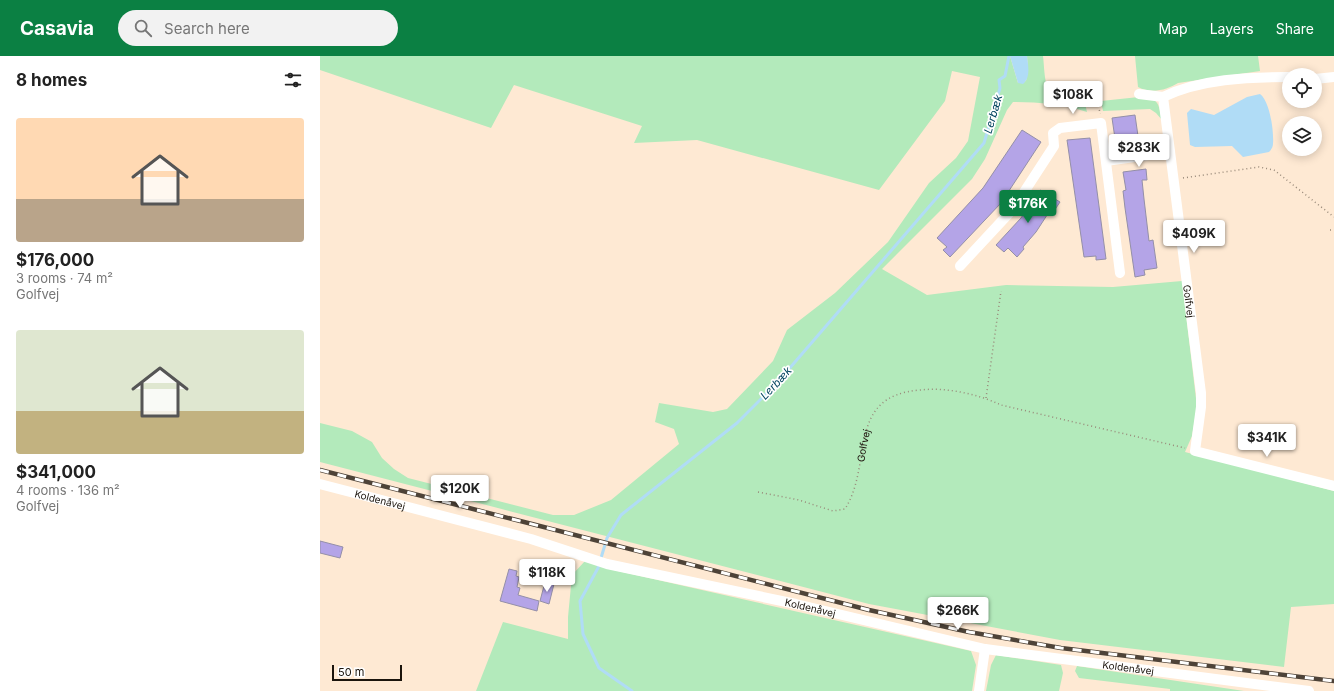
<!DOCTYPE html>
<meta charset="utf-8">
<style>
body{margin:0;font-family:Inter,sans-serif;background:#f2f2f2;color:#222;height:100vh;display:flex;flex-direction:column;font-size:15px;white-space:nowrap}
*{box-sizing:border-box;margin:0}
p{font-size:13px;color:#767676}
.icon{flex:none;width:22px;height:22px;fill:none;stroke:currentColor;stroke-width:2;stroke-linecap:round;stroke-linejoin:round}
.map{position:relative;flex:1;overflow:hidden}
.drawer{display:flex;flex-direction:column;background:#fff;width:320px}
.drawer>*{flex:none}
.buttons{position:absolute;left:962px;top:12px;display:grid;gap:8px}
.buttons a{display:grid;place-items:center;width:40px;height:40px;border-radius:50%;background:#fff;box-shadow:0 2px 10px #0003;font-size:20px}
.scale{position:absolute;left:12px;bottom:10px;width:70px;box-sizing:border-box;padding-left:4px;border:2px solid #1b140c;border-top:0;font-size:11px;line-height:14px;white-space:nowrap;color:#1b140c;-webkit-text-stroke:3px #fff;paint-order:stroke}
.price{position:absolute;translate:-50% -34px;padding:0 9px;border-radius:4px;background:#fff;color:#222;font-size:13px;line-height:26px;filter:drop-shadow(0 1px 2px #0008)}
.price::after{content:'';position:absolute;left:50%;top:24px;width:12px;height:9px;margin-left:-6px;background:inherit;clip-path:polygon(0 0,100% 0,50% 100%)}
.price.selected{background:#0b8043;color:#fff}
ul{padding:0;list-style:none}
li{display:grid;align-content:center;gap:8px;height:212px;padding:0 16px}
li span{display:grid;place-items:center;height:124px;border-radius:4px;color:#555}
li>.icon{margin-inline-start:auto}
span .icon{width:72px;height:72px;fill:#fffc;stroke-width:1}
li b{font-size:17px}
h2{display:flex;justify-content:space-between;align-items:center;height:48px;padding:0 16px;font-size:17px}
header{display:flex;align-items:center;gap:24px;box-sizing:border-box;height:56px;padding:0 20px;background:#0b8043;color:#fff}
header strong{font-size:19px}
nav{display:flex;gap:22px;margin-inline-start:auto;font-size:14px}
.search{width:280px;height:36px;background:#f2f2f2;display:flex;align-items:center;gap:10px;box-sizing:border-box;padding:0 14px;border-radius:22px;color:#767676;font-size:15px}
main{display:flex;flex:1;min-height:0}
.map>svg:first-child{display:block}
.green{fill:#b3eabb}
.water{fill:#b0dcf6}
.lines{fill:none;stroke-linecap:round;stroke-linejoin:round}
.stream{stroke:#b0dcf6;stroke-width:3}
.building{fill:#b4a4e7;stroke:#948fa8}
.path{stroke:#998a7a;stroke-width:1.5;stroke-dasharray:1 3;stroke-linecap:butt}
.street{stroke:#fff;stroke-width:10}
.rail-casing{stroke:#4e4338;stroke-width:4.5}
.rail{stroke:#fff;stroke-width:3;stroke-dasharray:9;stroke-linecap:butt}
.labels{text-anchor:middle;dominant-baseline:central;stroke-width:3.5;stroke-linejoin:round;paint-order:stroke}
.street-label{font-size:10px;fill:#1b140c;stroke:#fff}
.water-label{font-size:11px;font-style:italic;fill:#00435e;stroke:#fff}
</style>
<header>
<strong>Casavia</strong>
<div class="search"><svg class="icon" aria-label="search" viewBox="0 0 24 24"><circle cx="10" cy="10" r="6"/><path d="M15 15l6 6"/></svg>Search here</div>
<nav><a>Map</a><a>Layers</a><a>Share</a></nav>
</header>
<main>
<section class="drawer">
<h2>8 homes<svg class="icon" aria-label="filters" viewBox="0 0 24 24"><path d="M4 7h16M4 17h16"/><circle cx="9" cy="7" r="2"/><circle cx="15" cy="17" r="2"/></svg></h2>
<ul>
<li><span style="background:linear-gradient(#ffd9b3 65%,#b9a48a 0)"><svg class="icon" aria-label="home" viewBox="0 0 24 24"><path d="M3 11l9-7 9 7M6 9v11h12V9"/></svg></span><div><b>$176,000</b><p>3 rooms · 74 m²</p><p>Golfvej</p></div></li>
<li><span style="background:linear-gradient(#dfe7d0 65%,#c2b280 0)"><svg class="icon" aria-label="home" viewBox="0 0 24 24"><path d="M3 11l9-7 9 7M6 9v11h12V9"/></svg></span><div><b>$341,000</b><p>4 rooms · 136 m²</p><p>Golfvej</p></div></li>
</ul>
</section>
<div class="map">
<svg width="1014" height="635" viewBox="0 0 1014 635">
<rect width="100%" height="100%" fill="#fee9d3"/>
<g class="green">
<path d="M0 0H690L698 27 706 25 708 13 707 0H723C725 15 723 40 741 45 748 46 757 44 764 43L767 56C742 48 718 46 693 46L687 54 665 103 652 123 562 213 607 239 686 229 793 231 862 225 877 351 872 380 865 396 1014 435V548L971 551 964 611 740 584 549 548 0 406V367L32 375 52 386 62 402 74 413 88 422 233 459H254L291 444 359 388 354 373 335 366 339 347 393 356 407 353 453 305 467 274 515 237 568 186 609 127 636 102 648 85 660 21 632 15 625 45 559 134 377 84 314 87 322 70 194 29 171 72 0 14Z"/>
<path d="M815 0H938L940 15 858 27C847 34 831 38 818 31Z"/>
<path d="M819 41C839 43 838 45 842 64L836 57 830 53 783 55 781 45Z"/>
<path d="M265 505 289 513 651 595 656 609 652 635H156L183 566 248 583V561L252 519Z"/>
<path d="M676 599 741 609 743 617 739 635H666L671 609Z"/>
<path d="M757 610 924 635H850V633L759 622 755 615Z"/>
</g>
<g class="water">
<path d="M690 0H707C708 9 711 21 703 28L698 27Z"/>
<path d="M940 38C950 45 954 76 953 88 953 91 951 94 949 96L923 101 912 90 875 91 870 89 867 57 871 53 894 59 927 41Z"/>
</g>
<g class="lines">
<path class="stream" d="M312 635 279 612 263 578 260 545 278 512 287 482 301 459 417 367 456 328 664 87 680 32 679 24 685 20 689 0"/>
</g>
<g class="building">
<path d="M815 59 819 87 806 89 807 95 797 96 792 62Z"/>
<path d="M702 74 721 86 681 147 630 201 623 194 627 191 617 182 663 132Z"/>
<path d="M770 82 786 203 776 204V200L764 201 747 84Z"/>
<path d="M826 113 827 124H822L824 143 829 185 833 184 837 212 824 214 825 219 815 221 805 152 803 135 806 134 803 116Z"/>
<path d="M720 134 740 146 734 155 731 153 716 176 703 191 704 193 697 201 688 192 684 196 676 189 701 162Z"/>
<path d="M0 485 23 491 20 502 0 497Z"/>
<path d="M189 513 197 515 196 520 199 521 197 531 200 532 198 539 219 545 217 555 180 545Z"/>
<path d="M225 526 234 528 229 548 220 545Z"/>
</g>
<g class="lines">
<g class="path">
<path d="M777 38 780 58"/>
<path d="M863 122 939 111 954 114 1014 161"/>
<path d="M1010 174H1014"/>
<path d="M666 342 681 235"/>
<path id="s1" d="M438 436 479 444 513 455 525 453C554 407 525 340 600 334 626 331 658 338 681 349L865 392"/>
</g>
<g class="street">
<path d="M995 23 1014 21"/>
<path id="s2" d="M819 38 843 41 881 337V351L875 395 1014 430"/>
<path d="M843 41C880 23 928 21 969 21"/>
<path d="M786 105 850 96"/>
<path d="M640 210 693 153 734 90 733 77 740 72 781 67 800 217"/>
<path id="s3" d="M0 428 211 483 287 508 476 548 665 593 989 635"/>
<path d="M659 635 665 593"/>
</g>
<g class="rail-casing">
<path id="rail" d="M0 414 549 554 649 576 741 592 1014 625"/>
</g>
<use href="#rail" class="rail"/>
</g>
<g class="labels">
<g class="street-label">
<text stroke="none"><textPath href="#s2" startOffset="230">Golfvej</textPath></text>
<text stroke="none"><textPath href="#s1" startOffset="156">Golfvej</textPath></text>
<text stroke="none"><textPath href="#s3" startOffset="62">Koldenåvej</textPath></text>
<text stroke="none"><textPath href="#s3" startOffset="506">Koldenåvej</textPath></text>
<text stroke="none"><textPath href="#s3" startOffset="830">Koldenåvej</textPath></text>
</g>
<g class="water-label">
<text transform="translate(673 58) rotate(-74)">Lerbæk</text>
<text transform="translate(456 327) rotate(-47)">Lerbæk</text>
</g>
</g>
</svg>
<div class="buttons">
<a><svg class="icon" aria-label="locate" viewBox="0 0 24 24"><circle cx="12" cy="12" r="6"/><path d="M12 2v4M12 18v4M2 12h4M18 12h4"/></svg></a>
<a><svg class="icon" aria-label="layers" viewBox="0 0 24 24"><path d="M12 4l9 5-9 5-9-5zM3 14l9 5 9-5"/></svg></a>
</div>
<div class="scale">50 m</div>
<b class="price" style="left:753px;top:59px">$108K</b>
<b class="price" style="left:819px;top:112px">$283K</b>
<b class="price selected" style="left:708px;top:168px">$176K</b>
<b class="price" style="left:874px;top:198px">$409K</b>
<b class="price" style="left:947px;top:402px">$341K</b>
<b class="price" style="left:140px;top:453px">$120K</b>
<b class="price" style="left:227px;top:537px">$118K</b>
<b class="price" style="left:638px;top:575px">$266K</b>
</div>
</main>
